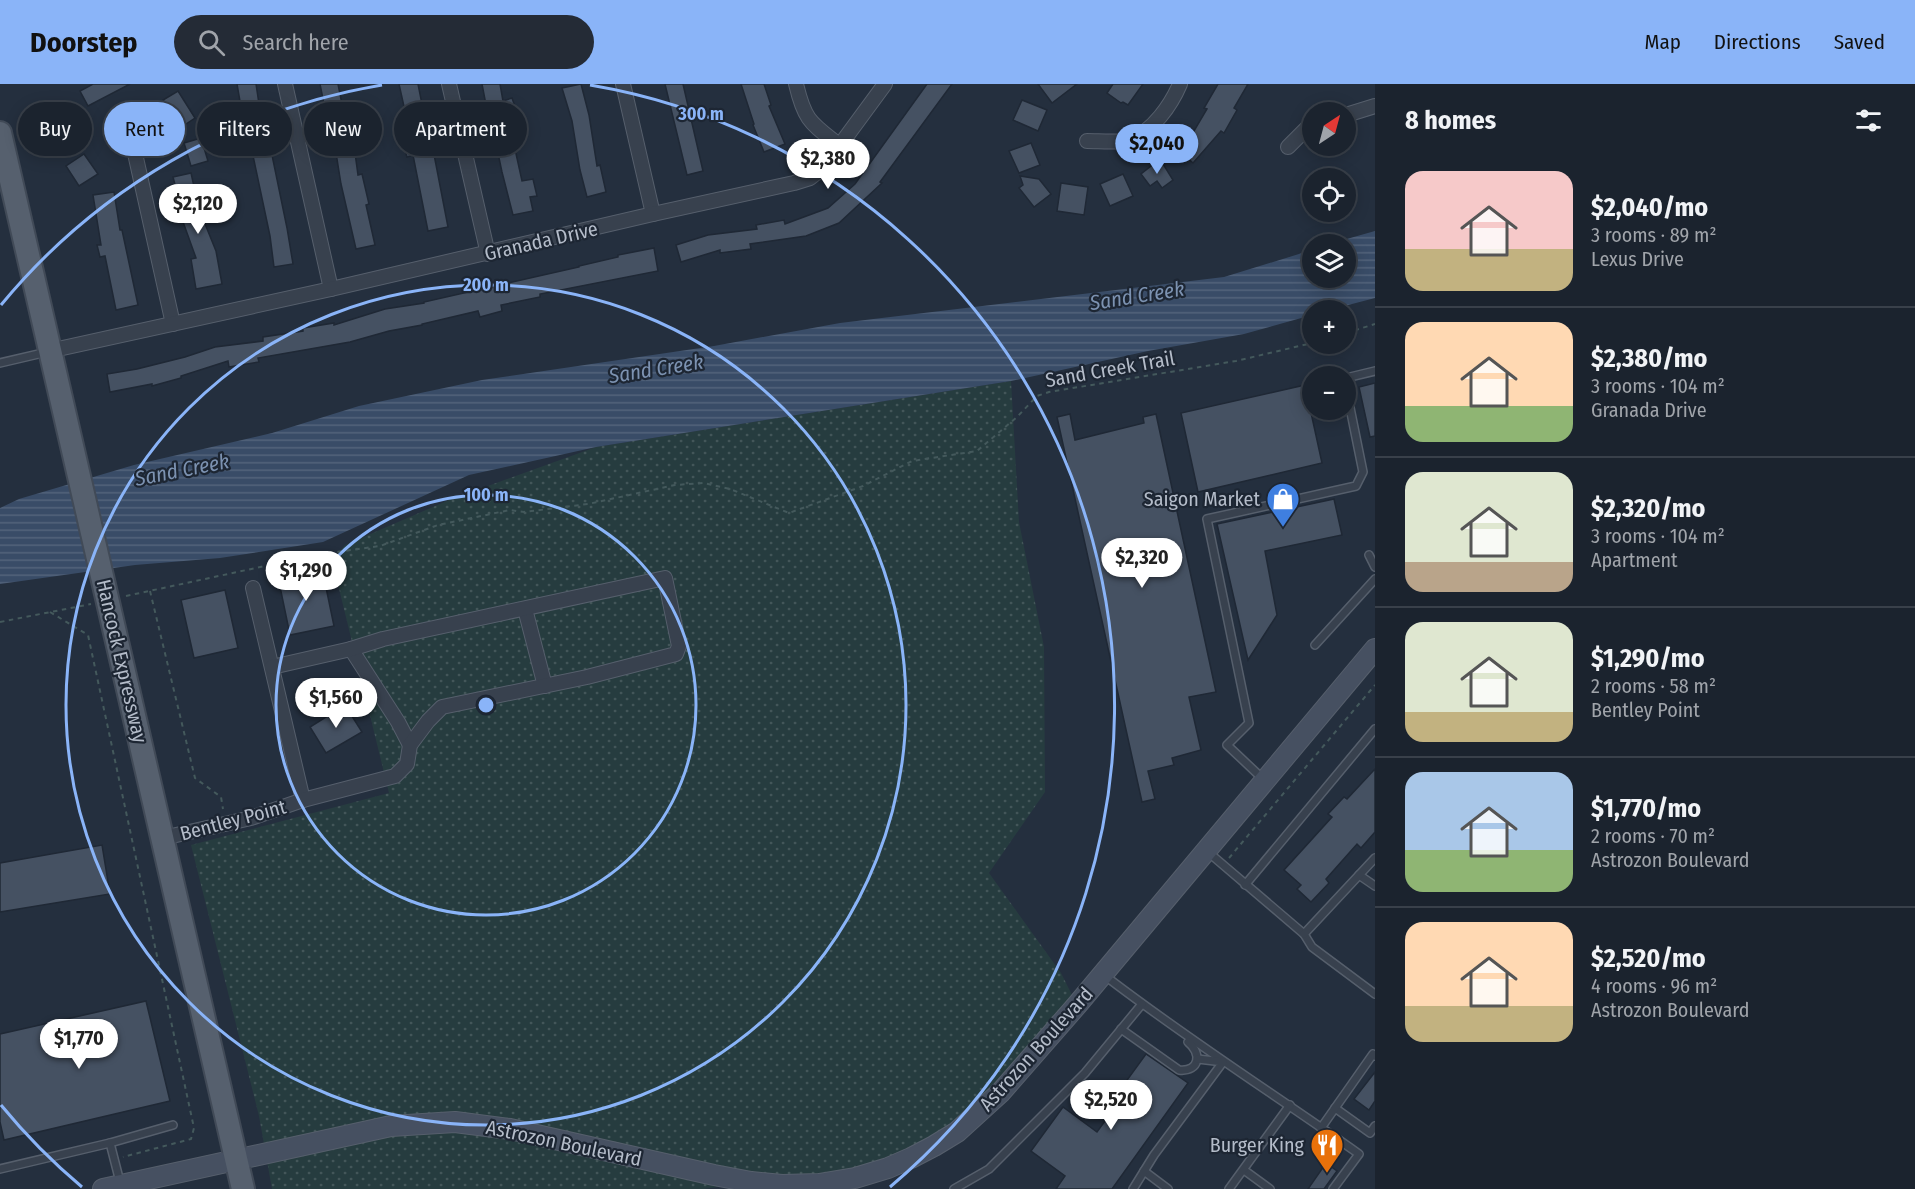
<!DOCTYPE html>
<meta charset="utf-8">
<style>
body{margin:0;font-family:"Fira Sans Condensed",sans-serif;background:#242b36;color:#f1f3f6;height:100vh;display:flex;flex-direction:column;font-size:22px;white-space:nowrap}
*{box-sizing:border-box;margin:0}
p{font-size:20px;color:#a0a4aa}
.icon{flex:none;width:33px;height:33px;fill:none;stroke:currentColor;stroke-width:2;stroke-linecap:round;stroke-linejoin:round}
.map{position:relative;flex:1;overflow:hidden}
.details{display:flex;flex-direction:column;background:#1b232e;width:540px}
.details>*{flex:none}
.top-card{position:absolute;left:18px;top:18px;width:570px;height:54px;display:flex;gap:12px}
.needle{width:39px;rotate:36deg}
.tools{position:absolute;left:1302px;top:18px;display:grid;gap:12px}
.tools a{display:grid;place-items:center;width:54px;height:54px;border-radius:50%;background:#1b232e;box-shadow:0 3px 15px #0003,0 0 0 2px #39404a;font-size:30px}
.price{position:absolute;translate:-50% -51px;padding:0 14px;border-radius:21px;background:#fff;color:#222;font-size:20px;line-height:39px;filter:drop-shadow(0 2px 3px #0008)}
.price::after{content:'';position:absolute;left:50%;top:36px;width:18px;height:14px;margin-left:-9px;background:inherit;clip-path:polygon(0 0,100% 0,50% 100%)}
.price.active{background:#8ab4f8;color:#111}
ul{padding:0;list-style:none}
li{display:flex;align-items:center;gap:18px;height:150px;padding:0 30px}
li+li{border-top:2px solid #39404a}
li span{display:grid;place-items:center;flex:none;width:168px;height:120px;border-radius:18px;color:#555}
li>.icon{margin-inline-start:auto}
span .icon{width:72px;height:72px;fill:#fffc;stroke-width:1}
li b{font-size:26px}
h2{display:flex;justify-content:space-between;align-items:center;height:72px;padding:0 30px;font-size:26px}
.tag{padding:0 21px;border-radius:27px;background:#1b232e;box-shadow:0 3px 15px #0003,0 0 0 2px #39404a;font-size:21px;line-height:54px}
.tag.active{background:#8ab4f8;color:#111}
header{display:flex;align-items:center;gap:36px;box-sizing:border-box;height:84px;padding:0 30px;background:#8ab4f8;color:#111}
header strong{font-size:28px}
nav{display:flex;gap:33px;margin-inline-start:auto;font-size:21px}
.search{width:420px;height:54px;background:#242b36;display:flex;align-items:center;gap:15px;box-sizing:border-box;padding:0 21px;border-radius:33px;color:#a0a4aa;font-size:22px}
main{display:flex;flex:1;min-height:0}
.map>svg:first-child{display:block}
.grass{fill:url(#grass-dots)}
.water{fill:url(#water-rules)}
.building{fill:#455162;stroke:#1f2835;stroke-width:1.5}
.lines{fill:none;stroke-linecap:round;stroke-linejoin:round}
.lane-casing{stroke:#565f6c;stroke-width:10}
.street-casing{stroke:#565f6c;stroke-width:16}
.secondary-casing{stroke:#565f6c;stroke-width:22}
.primary-casing{stroke:#414a57;stroke-width:26}
.path{stroke:#44595c;stroke-width:2;stroke-dasharray:4.5 4.5;stroke-linecap:butt}
.lane{stroke:#38414e;stroke-width:7}
.street{stroke:#38414e;stroke-width:14}
.secondary{stroke:#465061;stroke-width:20}
.primary{stroke:#56606e;stroke-width:22}
.ring{fill:none;stroke:#8ab4f8;stroke-width:3}
.labels{text-anchor:middle;dominant-baseline:central;stroke-width:4.5;stroke-linejoin:round;paint-order:stroke}
.street-label{font-size:20px;fill:#b4bcc9;stroke:#1d2633}
.poi-label{font-size:20px;fill:#b4bcc9;stroke:#1d2633;text-anchor:end}
.water-label{font-size:21px;font-style:italic;fill:#7c92b1;stroke:#1d2633}
.centre{fill:#8ab4f8;stroke:#1d2633;stroke-width:3}
.ring-label{font-size:18px;text-anchor:middle;font-weight:bold;fill:#8ab4f8;stroke:#1d2633;stroke-width:4.5;stroke-linejoin:round;paint-order:stroke}
</style>
<header>
<strong>Doorstep</strong>
<div class="search"><svg class="icon" aria-label="search" viewBox="0 0 24 24"><circle cx="10" cy="10" r="6"/><path d="M15 15l6 6"/></svg>Search here</div>
<nav><a>Map</a><a>Directions</a><a>Saved</a></nav>
</header>
<main>
<div class="map">
<svg width="1375" height="1105" viewBox="0 0 1375 1105">
<defs>
<pattern id="grass-dots" width="8" height="8" patternUnits="userSpaceOnUse" patternTransform="scale(1.5)"><rect width="8" height="8" fill="#263c3f"/><path d="M2 2h.1M6 6h.1" fill="none" stroke="#435659" stroke-width="1.8" stroke-linecap="round"/></pattern>
<pattern id="water-rules" width="6" height="5" patternUnits="userSpaceOnUse" patternTransform="scale(1.5)"><rect width="6" height="5" fill="#394c67"/><path d="M0 2.5h6" fill="none" stroke="#53647b"/></pattern>
</defs>
<rect width="100%" height="100%" fill="#242f3e"/>
<path class="grass" d="M1011 297 1019 438 1044 563 1045 708 989 789 1061 889 1077 921 957 1048 888 1084 751 1098 704 1105H272L259 1032 191 761 389 709 332 476 345 461 449 416 596 363Z"/>
<path class="water" d="M1375 147V214L1329 226H1312V231L1244 250 1148 267 1011 297 596 363 469 391 323 458 220 474 135 481 0 500V424L19 415 134 381 272 349 359 322 482 296 714 262 840 239 1224 193 1312 166V194H1346V160H1329Z"/>
<g class="building">
<path d="M93 0H130L88 22 80 7Z"/>
<path d="M237 0H256L261 33 270 72 272 71 287 144 293 180 274 183 270 152 244 29H242Z"/>
<path d="M320 0H338L349 55 353 54 358 91 362 90 369 120 366 121 375 161 356 165 341 100 333 50H330Z"/>
<path d="M399 0H418L423 25 421 26 432 60 448 143 428 147 413 71 407 73 397 39 407 36Z"/>
<path d="M482 0H500L503 17 512 14 519 34 509 36 513 47H511L522 97 533 95 537 112 530 113 533 127 513 131 502 88 496 60H498L487 26Z"/>
<path d="M581 0 589 31 597 82 600 81 606 108 587 113 580 86 572 37 562 4Z"/>
<path d="M665 0H683L703 87 687 91Z"/>
<path d="M741 0H764L771 21 769 22 785 60 764 68 753 41 754 40Z"/>
<path d="M927 0H952L880 98 882 99 839 139 806 152 750 160 751 165 720 169V166L681 178 676 161 708 151 757 145 756 141 784 136 785 140 828 124 855 100Z"/>
<path d="M1038 0H1077L1052 19Z"/>
<path d="M1113 0H1143L1128 21 1123 18 1121 19 1107 9Z"/>
<path d="M1218 0H1248L1234 24 1237 26 1224 49 1221 47 1193 79 1182 69 1187 63 1179 56 1189 44 1194 47 1207 25 1204 24Z"/>
<path d="M178 7 195 34 180 44 163 16Z"/>
<path d="M1022 16 1047 26 1038 47 1013 36Z"/>
<path d="M73 24 89 31 81 50 83 51 77 65 56 56 62 41 64 42Z"/>
<path d="M201 54 208 77 191 82 184 59Z"/>
<path d="M1031 59 1040 81 1019 89 1009 67Z"/>
<path d="M84 70 98 90 79 102 66 82Z"/>
<path d="M1160 75 1173 96 1162 104 1157 97 1150 102 1141 90Z"/>
<path d="M191 89 199 125 216 167 222 200 196 205 191 175 196 174 182 135H184L173 93Z"/>
<path d="M1123 90 1133 112 1110 122 1100 100Z"/>
<path d="M1020 92 1039 95 1051 110 1034 123 1019 104 1023 101Z"/>
<path d="M1061 99 1088 103 1084 131 1057 127Z"/>
<path d="M114 108 120 146H122L138 221 116 226 105 172 100 173 97 161H101L93 111Z"/>
<path d="M654 164 658 187 540 210V213L501 221 502 227 480 233 478 227 422 240V241L389 247 350 258 258 274 259 278 229 283 228 277 181 292V294L152 302V300L110 308 107 290 137 285 185 273 215 263 263 257V253L303 247V244L334 239V241L385 225 424 219V218L579 183V182L618 173V171Z"/>
<path d="M1375 299V352L1370 353 1359 303Z"/>
<path d="M1305 301 1322 379 1198 408 1181 329Z"/>
<path d="M1070 330 1075 356 1144 339 1143 333 1156 330 1216 608 1189 613 1201 666 1172 674 1174 681 1148 687 1155 715 1142 718 1057 333Z"/>
<path d="M1334 415 1342 451 1265 467 1277 531 1248 576 1217 440Z"/>
<path d="M322 484 334 542 290 551 278 493Z"/>
<path d="M225 506 238 564 194 574 181 516Z"/>
<path d="M345 621 362 648 326 669 310 643Z"/>
<path d="M1375 685V748L1361 764 1357 760 1326 795 1329 799 1311 818 1297 805 1301 801 1284 786 1332 733 1328 730 1344 713 1347 715Z"/>
<path d="M102 761 110 810 0 828V779Z"/>
<path d="M146 917 170 1017 4 1056 0 1038V950Z"/>
<path d="M1146 970 1188 999 1112 1105H1056L1065 1092 1031 1067 1063 1023 1097 1048 1119 1018 1114 1014Z"/>
<path d="M1375 988V1017L1369 1026 1354 1015Z"/>
<path d="M1326 1079 1337 1087 1324 1105H1308Z"/>
</g>
<g class="lines">
<g class="lane-casing">
<g id="lane">
<path d="M0 279 47 268"/>
<path d="M1346 294 1375 287"/>
<path d="M1369 471 1375 483"/>
<path d="M1315 561 1375 495"/>
<path d="M1263 695 1227 661 1249 639 1207 435 1356 402 1363 388 1346 304"/>
<path d="M1208 768 1304 850 1312 863 1375 910"/>
<path d="M1359 791 1375 802"/>
<path d="M1245 801 1375 645"/>
<path d="M1304 850 1375 774"/>
<path d="M1104 891C1187 955 1274 1010 1359 1070L1333 1105"/>
<path d="M1121 945 1179 986C1200 988 1202 969 1188 958"/>
<path d="M1335 1024 1370 1049 1375 1042"/>
<path d="M1321 1044 1373 970 1375 972"/>
<path d="M110 1059 120 1098"/>
<path d="M0 1085 110 1059 173 1041"/>
<path d="M1244 1086 1270 1105"/>
<path d="M1144 1087 1168 1105"/>
<path d="M954 1105 989 1085 1085 989 1142 920"/>
<path d="M1133 1105 1154 1071 1223 978 1198 975"/>
<path d="M1229 1105 1290 1021"/>
</g>
</g>
<g class="street-casing">
<g id="street">
<path d="M285 0 331 205"/>
<path d="M449 0 488 170"/>
<path d="M623 0 653 130"/>
<path d="M796 0C805 38 811 39 840 62"/>
<path d="M1346 31 1375 22"/>
<path d="M132 56 173 240"/>
<path d="M1087 57C1099 57 1120 59 1130 56 1153 47 1171 21 1180 0"/>
<path d="M1288 63 1307 44 1312 42"/>
<path d="M49 267 331 205 653 130 794 99 810 94 824 83 885 0"/>
<path d="M253 504 303 716"/>
<path d="M525 525 545 602"/>
<path d="M351 565 398 638 410 661"/>
<path d="M163 754 251 734 303 716 395 692 407 680 410 661 428 637 442 623 587 593 676 570 679 562 665 494 383 555 351 565 272 583"/>
</g>
</g>
<g class="secondary-casing">
<path id="secondary" d="M103 1105 391 1042 455 1038 510 1045 714 1091 751 1098 782 1101 819 1100 855 1094 888 1084 911 1074 934 1062 957 1048 1001 1008 1077 921 1375 565"/>
</g>
<g class="primary-casing">
<path id="primary" d="M0 49 243 1105"/>
</g>
<g class="path">
<path d="M1346 249 1375 240"/>
<path d="M150 507 195 694 221 713 223 725"/>
<path d="M126 512 316 471 380 462 438 441 510 426 524 428 588 420 675 401 704 399 730 405 789 429 863 402 912 377 977 367 1017 333 1037 312 1049 308 1236 277 1312 259"/>
<path d="M50 528 88 551 194 1044 191 1055 123 1073"/>
<path d="M0 538 91 520"/>
<path d="M1229 774 1375 601"/>
</g>
<use href="#lane" class="lane"/>
<use href="#street" class="street"/>
<use href="#secondary" class="secondary"/>
<use href="#primary" class="primary"/>
</g>
<g class="ring">
<circle cx="486" cy="621" r="210"/>
<circle cx="486" cy="621" r="420"/>
<path d="M82 1103A629 629 0 0 1 1 1021M1 221A629 629 0 0 1 382 1M590 1A629 629 0 0 1 890 1103"/>
</g>
<defs>
<g id="shop-pin" transform="scale(1.725)"><path d="M0 17L-7.5 6A9.5 9.5 0 1 1 7.5 6Z" fill="#3f7fe0" stroke="#1d2633"/><path d="M-5-2.5h2.3a2.7 3.5 0 0 1 5.4 0H5L5.5 6h-11ZM-1.5-2.5h3a1.5 2.3 0 0 0-3 0Z" fill="#fff"/></g>
<g id="restaurant-pin" transform="scale(1.725)"><path d="M0 17L-7.5 6A9.5 9.5 0 1 1 7.5 6Z" fill="#e8710a" stroke="#1d2633"/><path d="M-5-6h1v4h1v-4h1v4h1v-4h1v5L-1.5 .5V6h-2V.5L-5-1ZM5-6V6H3V1.5H1.5Q1.5-4 5-6Z" fill="#fff"/></g>
</defs>
<g fill-rule="evenodd">
<use href="#shop-pin" x="1283" y="415"/>
<use href="#restaurant-pin" x="1327" y="1061"/>
</g>
<g class="labels">
<g class="street-label">
<text transform="translate(541 157) rotate(-13)">Granada Drive</text>
<text transform="translate(1110 285) rotate(-10)">Sand Creek Trail</text>
<text transform="translate(122 577) rotate(77)">Hancock Expressway</text>
<text transform="translate(233 736) rotate(-15)">Bentley Point</text>
<text transform="translate(1036 965) rotate(-48)">Astrozon Boulevard</text>
<text transform="translate(564 1059) rotate(12)">Astrozon Boulevard</text>
</g>
<g class="poi-label">
<text x="1260" y="415">Saigon Market</text>
<text x="1304" y="1061">Burger King</text>
</g>
<g class="water-label">
<text transform="translate(1137 212) rotate(-9)">Sand Creek</text>
<text transform="translate(656 285) rotate(-9)">Sand Creek</text>
<text transform="translate(182 386) rotate(-11)">Sand Creek</text>
</g>
</g>
<circle cx="486" cy="621" r="9" class="centre"/>
<g class="ring-label">
<text x="701" y="36">300 m</text>
<text x="486" y="207">200 m</text>
<text x="486" y="417">100 m</text>
</g>
</svg>
<div class="tools">
<a><svg class="needle" viewBox="-14 -14 28 28"><path d="M0-13l5 13h-10z" fill="#e53935"/><path d="M0 13l5-13h-10z" fill="#a0a4aa"/></svg></a>
<a><svg class="icon" aria-label="locate" viewBox="0 0 24 24"><circle cx="12" cy="12" r="6"/><path d="M12 2v4M12 18v4M2 12h4M18 12h4"/></svg></a>
<a><svg class="icon" aria-label="layers" viewBox="0 0 24 24"><path d="M12 4l9 5-9 5-9-5zM3 14l9 5 9-5"/></svg></a>
<a>+</a>
<a>−</a>
</div>
<b class="price active" style="left:1157px;top:91px">$2,040</b>
<b class="price" style="left:828px;top:106px">$2,380</b>
<b class="price" style="left:198px;top:151px">$2,120</b>
<b class="price" style="left:1142px;top:505px">$2,320</b>
<b class="price" style="left:306px;top:518px">$1,290</b>
<b class="price" style="left:336px;top:645px">$1,560</b>
<b class="price" style="left:79px;top:986px">$1,770</b>
<b class="price" style="left:1111px;top:1047px">$2,520</b>
<div class="top-card">
<a class="tag">Buy</a>
<a class="tag active">Rent</a>
<a class="tag">Filters</a>
<a class="tag">New</a>
<a class="tag">Apartment</a>
</div>
</div>
<section class="details">
<h2>8 homes<svg class="icon" aria-label="filters" viewBox="0 0 24 24"><path d="M4 7h16M4 17h16"/><circle cx="9" cy="7" r="2"/><circle cx="15" cy="17" r="2"/></svg></h2>
<ul>
<li><span style="background:linear-gradient(#f6c9c9 65%,#c2b280 0)"><svg class="icon" aria-label="home" viewBox="0 0 24 24"><path d="M3 11l9-7 9 7M6 9v11h12V9"/></svg></span><div><b>$2,040/mo</b><p>3 rooms · 89 m²</p><p>Lexus Drive</p></div></li>
<li><span style="background:linear-gradient(#ffd9b3 70%,#8fb573 0)"><svg class="icon" aria-label="home" viewBox="0 0 24 24"><path d="M3 11l9-7 9 7M6 9v11h12V9"/></svg></span><div><b>$2,380/mo</b><p>3 rooms · 104 m²</p><p>Granada Drive</p></div></li>
<li><span style="background:linear-gradient(#dfe7d0 75%,#b9a48a 0)"><svg class="icon" aria-label="home" viewBox="0 0 24 24"><path d="M3 11l9-7 9 7M6 9v11h12V9"/></svg></span><div><b>$2,320/mo</b><p>3 rooms · 104 m²</p><p>Apartment</p></div></li>
<li><span style="background:linear-gradient(#dfe7d0 75%,#c2b280 0)"><svg class="icon" aria-label="home" viewBox="0 0 24 24"><path d="M3 11l9-7 9 7M6 9v11h12V9"/></svg></span><div><b>$1,290/mo</b><p>2 rooms · 58 m²</p><p>Bentley Point</p></div></li>
<li><span style="background:linear-gradient(#a9c7e8 65%,#8fb573 0)"><svg class="icon" aria-label="home" viewBox="0 0 24 24"><path d="M3 11l9-7 9 7M6 9v11h12V9"/></svg></span><div><b>$1,770/mo</b><p>2 rooms · 70 m²</p><p>Astrozon Boulevard</p></div></li>
<li><span style="background:linear-gradient(#ffd9b3 70%,#c2b280 0)"><svg class="icon" aria-label="home" viewBox="0 0 24 24"><path d="M3 11l9-7 9 7M6 9v11h12V9"/></svg></span><div><b>$2,520/mo</b><p>4 rooms · 96 m²</p><p>Astrozon Boulevard</p></div></li>
</ul>
</section>
</main>
